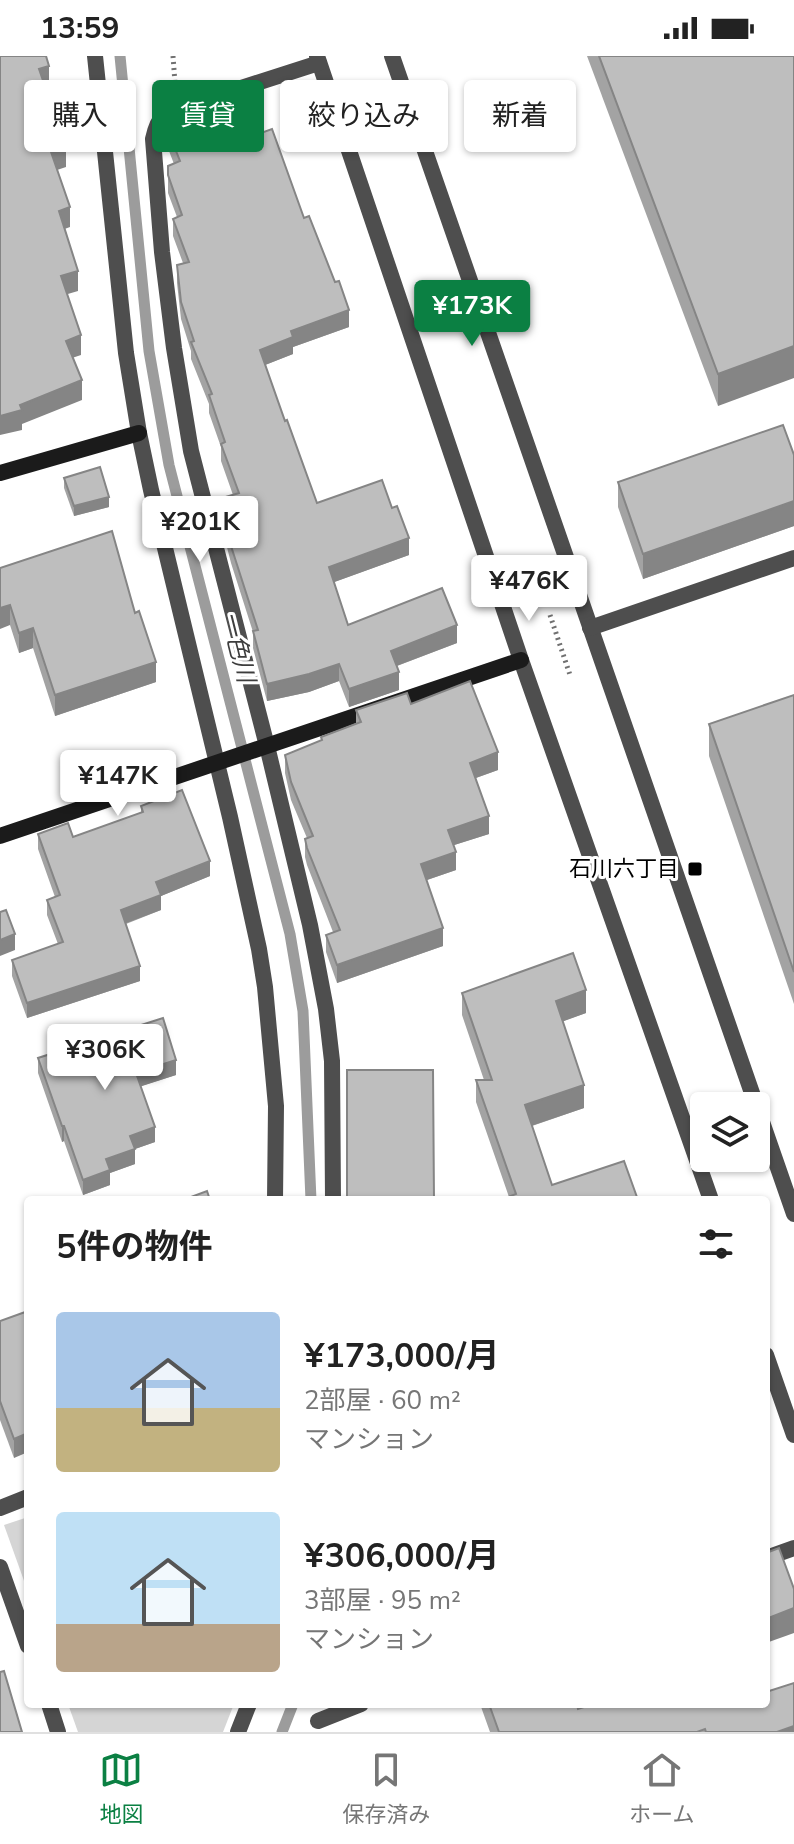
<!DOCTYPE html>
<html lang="ja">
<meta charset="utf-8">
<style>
body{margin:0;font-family:"Nunito Sans","Noto Sans JP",sans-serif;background:#f2f2f2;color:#222;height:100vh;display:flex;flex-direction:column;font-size:30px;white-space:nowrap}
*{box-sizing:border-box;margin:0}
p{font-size:26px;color:#767676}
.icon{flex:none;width:44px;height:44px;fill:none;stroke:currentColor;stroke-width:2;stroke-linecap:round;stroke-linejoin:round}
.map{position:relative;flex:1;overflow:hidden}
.panel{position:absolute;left:24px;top:1140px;width:746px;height:512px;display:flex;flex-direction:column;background:#fff;border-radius:8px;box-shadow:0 2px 6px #0004}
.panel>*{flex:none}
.hud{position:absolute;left:24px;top:24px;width:746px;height:72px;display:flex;gap:16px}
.tools{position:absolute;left:690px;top:1036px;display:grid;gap:16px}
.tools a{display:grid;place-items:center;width:80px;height:80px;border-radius:8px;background:#fff;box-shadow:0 2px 6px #0004;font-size:40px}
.price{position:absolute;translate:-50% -68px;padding:0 18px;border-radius:8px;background:#fff;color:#222;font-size:26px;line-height:52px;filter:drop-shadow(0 2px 4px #0008)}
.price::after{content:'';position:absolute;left:50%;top:48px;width:24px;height:18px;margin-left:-12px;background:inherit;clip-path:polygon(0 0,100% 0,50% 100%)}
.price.current{background:#0b8043;color:#fff}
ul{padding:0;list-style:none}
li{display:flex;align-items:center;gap:24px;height:200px;padding:0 32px}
li span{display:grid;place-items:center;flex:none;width:224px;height:160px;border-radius:8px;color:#555}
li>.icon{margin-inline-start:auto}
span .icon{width:96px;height:96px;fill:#fffc;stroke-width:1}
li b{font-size:34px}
h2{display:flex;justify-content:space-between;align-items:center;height:96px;padding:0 32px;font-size:34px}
.tag{padding:0 28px;border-radius:8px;background:#fff;box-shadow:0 2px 6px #0004;font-size:28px;line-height:72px}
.tag.current{background:#0b8043;color:#fff}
.status{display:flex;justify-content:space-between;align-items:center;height:56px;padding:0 40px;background:#fff;direction:ltr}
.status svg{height:22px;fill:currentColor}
.tab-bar{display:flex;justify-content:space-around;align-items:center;height:112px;border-top:2px solid #e0e0e0;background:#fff;font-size:22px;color:#767676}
.tab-bar a{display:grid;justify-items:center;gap:4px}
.tab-bar .current{color:#0b8043}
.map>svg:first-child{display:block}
.green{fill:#d5d5d5}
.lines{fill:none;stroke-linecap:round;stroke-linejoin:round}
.stream{stroke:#9c9c9c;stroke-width:11}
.path{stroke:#707070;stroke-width:5;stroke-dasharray:2 4;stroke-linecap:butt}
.street{stroke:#4e4e4e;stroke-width:16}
.secondary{stroke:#1b1b1b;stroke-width:16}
.wall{fill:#a3a3a3}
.shaded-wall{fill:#858585}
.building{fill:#bebebe;stroke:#858585;stroke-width:2}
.poi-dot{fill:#000;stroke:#fff;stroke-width:3}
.labels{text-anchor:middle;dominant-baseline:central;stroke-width:6;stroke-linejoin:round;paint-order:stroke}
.poi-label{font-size:22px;fill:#000;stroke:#fff;text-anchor:end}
.water-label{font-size:24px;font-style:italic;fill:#3d3d3d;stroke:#fff}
</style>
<div class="status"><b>13:59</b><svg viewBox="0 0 49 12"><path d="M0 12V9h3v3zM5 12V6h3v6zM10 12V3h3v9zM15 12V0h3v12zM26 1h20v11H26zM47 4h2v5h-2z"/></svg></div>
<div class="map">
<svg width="794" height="1676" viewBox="0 0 794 1676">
<rect width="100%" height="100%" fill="#fff"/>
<g class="green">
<path d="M28 1461V1536L4 1469Z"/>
<path d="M68 1648H234L223 1676H78Z"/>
</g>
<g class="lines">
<g class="stream">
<path d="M120 0 149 295 169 409 290 878 303 955 311 1144"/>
<path d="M282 1676 293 1648"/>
</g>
<g class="path">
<path d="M173 0 175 27"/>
<path d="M550 559 570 619"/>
</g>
<g class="street">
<path d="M95 0 126 297 139 377 151 434 230 761 259 893 265 931 276 1050 275 1144"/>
<path d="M317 0 521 604 711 1144"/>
<path d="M392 0 794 1158"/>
<path d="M210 42 319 7"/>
<path d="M185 51C163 58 158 60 153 83L162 196 174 292 191 395 267 690 310 869 326 953 332 1005 333 1144"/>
<path d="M590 572 794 502"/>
<path d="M766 1299 794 1379"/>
<path d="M0 1452 28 1441"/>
<path d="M766 1502 794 1492"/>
<path d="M0 1511 28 1590"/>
<path d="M49 1648 58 1676"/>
<path d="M318 1665 361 1648"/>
<path d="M238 1676 249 1648"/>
</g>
<g class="secondary">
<path d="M0 417 139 377"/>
<path d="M0 780 521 604"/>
</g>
</g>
<g class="wall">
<path d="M587 0H794L718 350Z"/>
<path d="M164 65 247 82 304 162 349 271 293 291V298L265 309 285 365 317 447 409 499 334 526 348 569 457 587 397 610 399 634 349 651 339 625 309 636 267 645 253 592V576L231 507 219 460V443L233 439 221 405V391L209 357V348L191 303V295L181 263 177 227V209L183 207 173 180V163L177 161 168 137V110L174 108 164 82Z"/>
<path d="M794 399V470L643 523 618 451V426Z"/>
<path d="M64 422 109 451 74 460 64 432Z"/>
<path d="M0 512 135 557 156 626 55 660 33 592 19 597 10 569Z"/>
<path d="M794 639V948L709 700V668Z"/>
<path d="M411 648 498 714 476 722 489 778 454 789 456 814 427 824 443 890 337 927 326 896V879L333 876 307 809 305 801V783L307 782 291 744 285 717V699L321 684V681L356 667V654Z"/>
<path d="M141 750 210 820 161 840V854L126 868 140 925 27 962 12 920V904L58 888 47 859V844L55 841 38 793V778L73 781 141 757Z"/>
<path d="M462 937 586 957 563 965 584 1052 532 1070 552 1129 509 1141 476 1046V1024H484L462 959Z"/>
<path d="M38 1002 176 1019 141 1030 155 1086 135 1093V1108L110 1117V1129L83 1139 64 1085 62 1086 38 1017Z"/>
<path d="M28 1255 14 1402 0 1364V1265Z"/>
<path d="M480 1648H577L578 1653 794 1676H490Z"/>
</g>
<g class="shaded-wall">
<path d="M49 10V30L39 33V13Z"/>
<path d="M66 91V111L51 116V96Z"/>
<path d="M70 151V171L59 175V155Z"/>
<path d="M78 215V235L61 240V220Z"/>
<path d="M349 254V271L293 291V298L260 311V294L291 275Z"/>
<path d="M81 279V299L66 304V285Z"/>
<path d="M794 290V322L718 350V318Z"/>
<path d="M82 324V344L22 368V374L0 379V360L20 349Z"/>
<path d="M109 441V451L74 460V450Z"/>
<path d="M794 445V470L643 523V498Z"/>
<path d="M409 482V499L329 528V511Z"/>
<path d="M10 549V569L0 573V552Z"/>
<path d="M457 569V587L391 612V595Z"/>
<path d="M33 572V592L19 597V577Z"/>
<path d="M156 606V626L55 660V639Z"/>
<path d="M339 608V625L309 636 267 645V628Z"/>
<path d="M399 616V634L349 651V633Z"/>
<path d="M498 696V714L470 724V707Z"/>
<path d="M489 760V778L448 791V774Z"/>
<path d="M456 796V814L421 826V808Z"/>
<path d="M210 805V820L161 840V854L121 869V854L156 826Z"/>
<path d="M443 872V890L337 927V909Z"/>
<path d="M15 878V894L0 900V884Z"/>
<path d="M140 910V925L27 962V947Z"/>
<path d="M586 934V957L556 968V945Z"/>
<path d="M176 1004V1019L136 1032V1017Z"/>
<path d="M584 1029V1052L525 1072V1049Z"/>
<path d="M62 1070H64V1085L62 1086Z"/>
<path d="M155 1071V1086L135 1093V1108L110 1117V1129L83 1139V1124L130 1080Z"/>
<path d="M28 1377V1396L14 1402V1383Z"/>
<path d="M794 1552V1577L766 1587V1563Z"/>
<path d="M794 1670V1676H777Z"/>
</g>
<g class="building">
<path d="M0 0H46L49 10 39 13 66 91 51 96 70 151 59 155 78 215 61 220 81 279 66 285 82 324 20 349 22 354 0 360Z"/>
<path d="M599 0H794V290L718 318Z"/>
<path d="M228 31 247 82 272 73 304 162 309 160 335 226 339 225 349 254 291 275 293 281 260 294 285 365 287 364 317 447 382 424 392 452 397 450 409 482 329 511 348 569 442 532 457 569 391 595 399 616 349 633 339 608 309 618 267 628 253 575 258 574 231 490 219 443 239 437 221 388 225 386 209 339 212 338 191 286 194 285 181 246 177 209 189 206 173 163 182 159 168 119V110L180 105 164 65 166 55 169 52Z"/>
<path d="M783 369 794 399V445L643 498 618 426Z"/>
<path d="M100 411 109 441 74 450 64 422Z"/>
<path d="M112 475 135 557 139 555 156 606 55 639 33 572 19 577 10 549 0 552V512Z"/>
<path d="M470 625 498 696 470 707 489 760 448 774 456 796 421 808 443 872 337 909 326 879 340 874 307 792 305 783 313 780 291 726 285 699 322 684 321 681 361 666 356 654 407 637 411 648Z"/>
<path d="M794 639V916L709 668Z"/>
<path d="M182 734 210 805 156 826 161 839 121 854 140 910 27 947 12 904 63 886 47 844 60 839 38 778 68 767 73 781 143 756 141 750Z"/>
<path d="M6 854 15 878 0 884V856Z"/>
<path d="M573 897 586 934 556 945 584 1029 525 1049 552 1129 624 1105 638 1144H500L516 1138 476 1024H492L462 937Z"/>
<path d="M163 962 176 1004 136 1017 155 1071 130 1080 135 1093 106 1103 110 1114 83 1124 64 1070H62L38 1002Z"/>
<path d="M347 1014H433L434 1144H347Z"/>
<path d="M207 1135 210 1144H183Z"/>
<path d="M28 1255V1377L14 1383 0 1345V1265Z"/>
<path d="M779 1492 794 1533V1552L766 1563V1497Z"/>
<path d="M4 1615 22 1676H0V1616Z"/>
<path d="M794 1627V1670L777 1676H706L705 1673 697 1676H499L489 1648H577L578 1653 593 1648H766V1636Z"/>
</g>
<rect class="poi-dot" x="687" y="805" width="16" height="16" rx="4"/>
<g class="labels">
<g class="poi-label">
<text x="679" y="813">石川六丁目</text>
</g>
<g class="water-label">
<text transform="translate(238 591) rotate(76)">一色川</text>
</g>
</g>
</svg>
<div class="tools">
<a><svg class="icon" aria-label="layers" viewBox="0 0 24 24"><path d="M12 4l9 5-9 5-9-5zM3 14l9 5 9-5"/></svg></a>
</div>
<b class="price current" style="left:472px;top:292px">¥173K</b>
<b class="price" style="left:200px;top:508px">¥201K</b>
<b class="price" style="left:529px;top:567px">¥476K</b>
<b class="price" style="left:118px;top:762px">¥147K</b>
<b class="price" style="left:105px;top:1036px">¥306K</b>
<div class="hud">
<a class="tag">購入</a>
<a class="tag current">賃貸</a>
<a class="tag">絞り込み</a>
<a class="tag">新着</a>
</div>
<section class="panel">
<h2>5件の物件<svg class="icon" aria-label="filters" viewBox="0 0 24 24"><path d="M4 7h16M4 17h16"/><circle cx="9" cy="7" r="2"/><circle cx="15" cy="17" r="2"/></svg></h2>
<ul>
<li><span style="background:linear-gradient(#a9c7e8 60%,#c2b280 0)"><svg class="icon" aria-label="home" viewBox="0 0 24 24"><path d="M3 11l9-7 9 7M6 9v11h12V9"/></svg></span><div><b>¥173,000/月</b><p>2部屋 · 60 m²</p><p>マンション</p></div></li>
<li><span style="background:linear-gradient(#bfe0f5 70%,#b9a48a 0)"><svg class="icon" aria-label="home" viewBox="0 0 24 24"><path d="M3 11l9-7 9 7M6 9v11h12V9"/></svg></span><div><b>¥306,000/月</b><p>3部屋 · 95 m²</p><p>マンション</p></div></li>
</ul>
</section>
</div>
<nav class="tab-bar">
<a class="current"><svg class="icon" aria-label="map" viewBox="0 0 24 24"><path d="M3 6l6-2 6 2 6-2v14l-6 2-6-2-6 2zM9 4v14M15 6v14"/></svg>地図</a>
<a><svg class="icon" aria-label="saved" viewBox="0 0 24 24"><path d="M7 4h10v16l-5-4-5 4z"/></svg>保存済み</a>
<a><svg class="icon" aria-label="home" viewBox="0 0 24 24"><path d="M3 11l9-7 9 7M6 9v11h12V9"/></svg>ホーム</a>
</nav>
